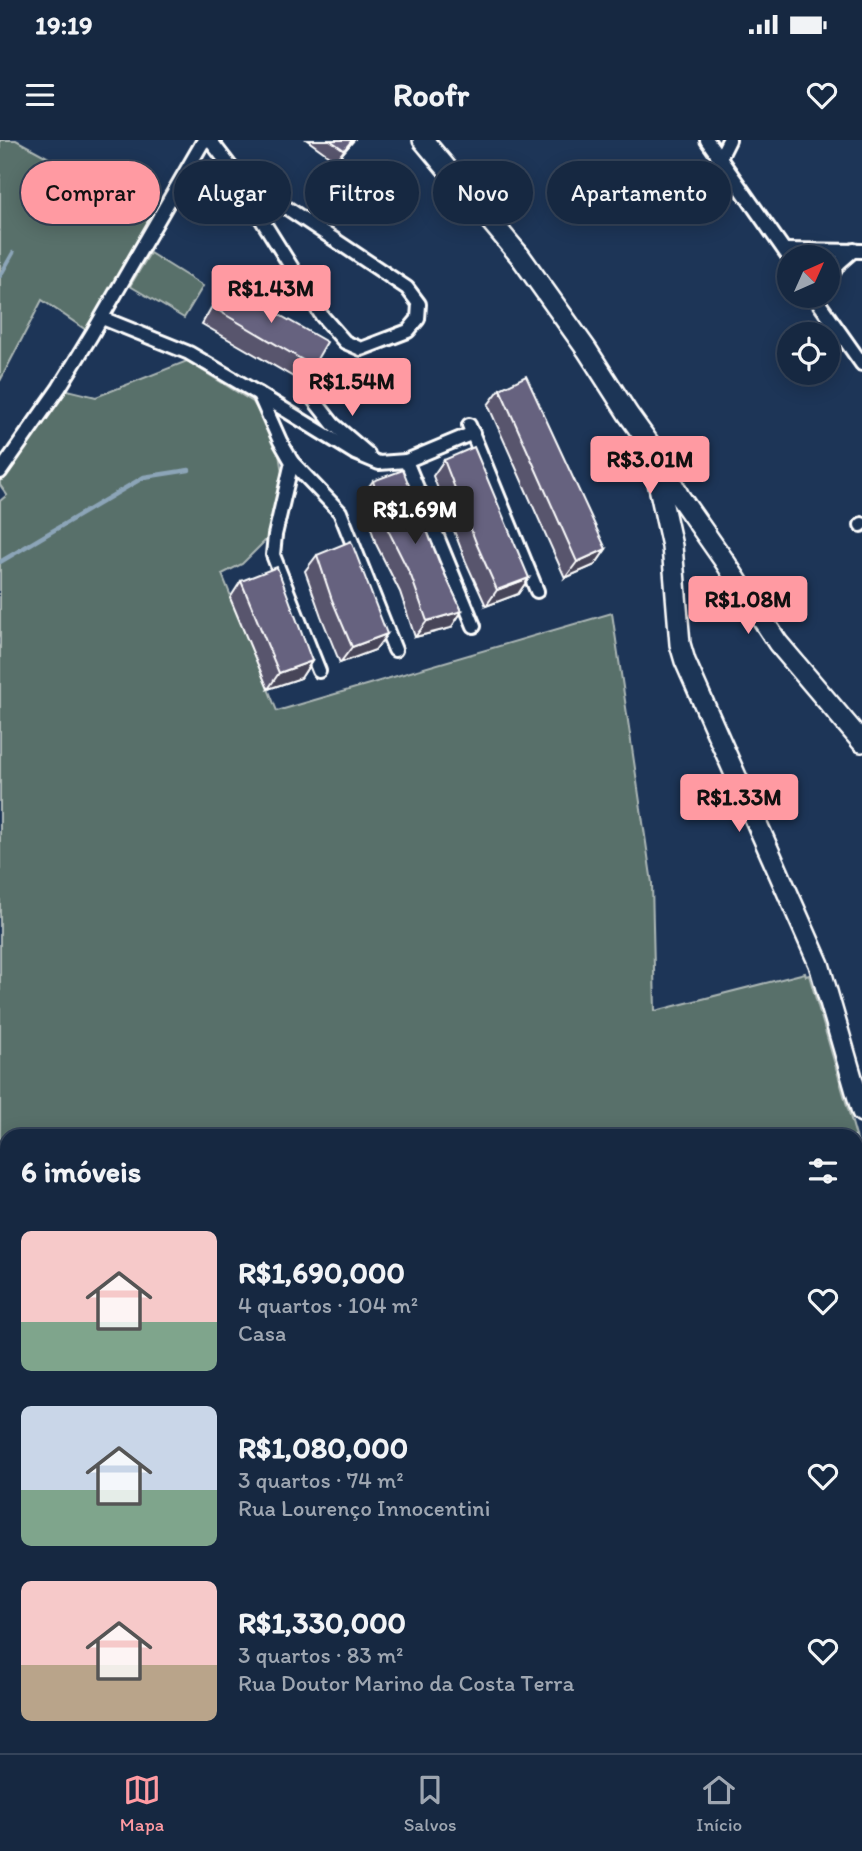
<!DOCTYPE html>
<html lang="pt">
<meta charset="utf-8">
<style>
body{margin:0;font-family:Itim,sans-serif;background:#23344c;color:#f1f3f6;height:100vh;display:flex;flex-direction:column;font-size:26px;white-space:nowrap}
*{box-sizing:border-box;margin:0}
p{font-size:23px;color:#9ea6b1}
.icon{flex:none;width:38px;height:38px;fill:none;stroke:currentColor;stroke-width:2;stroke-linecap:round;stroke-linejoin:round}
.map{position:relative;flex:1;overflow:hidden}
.details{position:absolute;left:0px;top:989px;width:863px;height:625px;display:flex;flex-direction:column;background:#162841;border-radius:21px 21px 0 0;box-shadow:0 4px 18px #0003,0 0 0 2px #35445a}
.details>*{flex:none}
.top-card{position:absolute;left:21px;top:21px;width:821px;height:63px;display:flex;gap:14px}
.needle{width:46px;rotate:45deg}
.buttons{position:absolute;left:777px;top:105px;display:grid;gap:14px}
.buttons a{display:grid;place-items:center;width:63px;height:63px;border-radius:50%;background:#162841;box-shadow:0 4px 18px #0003,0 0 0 2px #35445a;font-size:35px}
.price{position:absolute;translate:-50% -60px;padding:0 16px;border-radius:7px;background:#ff9aa2;color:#111;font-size:23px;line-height:46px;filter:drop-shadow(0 2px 4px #0008)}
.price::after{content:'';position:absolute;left:50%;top:42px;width:21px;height:16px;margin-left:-10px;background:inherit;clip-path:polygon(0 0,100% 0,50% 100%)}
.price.active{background:#222;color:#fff}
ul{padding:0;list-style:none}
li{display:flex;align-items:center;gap:21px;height:175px;padding:0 21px}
li span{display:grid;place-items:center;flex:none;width:196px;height:140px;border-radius:10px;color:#555}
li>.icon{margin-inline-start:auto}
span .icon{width:84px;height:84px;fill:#fffc;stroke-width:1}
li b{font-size:30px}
h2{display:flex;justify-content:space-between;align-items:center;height:84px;padding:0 21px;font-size:30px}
.pill{padding:0 24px;border-radius:32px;background:#162841;box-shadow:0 4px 18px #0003,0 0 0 2px #35445a;font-size:24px;line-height:63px}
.pill.active{background:#ff9aa2;color:#111}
.status{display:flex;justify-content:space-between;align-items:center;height:49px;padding:0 35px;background:#162841;direction:ltr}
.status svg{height:19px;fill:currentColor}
header{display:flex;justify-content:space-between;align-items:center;height:91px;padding:0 21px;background:#162841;font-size:32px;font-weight:700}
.dock{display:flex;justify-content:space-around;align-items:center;height:98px;border-top:2px solid #35445a;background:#162841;font-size:19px;color:#9ea6b1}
.dock a{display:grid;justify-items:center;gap:4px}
.dock .active{color:#ff9aa2}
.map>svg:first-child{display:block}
.green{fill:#586f6b;stroke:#acb7b5;stroke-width:2}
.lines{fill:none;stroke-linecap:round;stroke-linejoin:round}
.stream{stroke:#8ca5b8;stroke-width:4.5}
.street-casing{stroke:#fff;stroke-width:18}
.secondary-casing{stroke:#fff;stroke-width:24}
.street{stroke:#1d3557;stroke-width:12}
.secondary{stroke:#1d3557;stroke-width:19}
.wall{fill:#58546d;stroke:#fff;stroke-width:2}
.shaded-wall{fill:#474559;stroke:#fff;stroke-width:2}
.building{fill:#66627f;stroke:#fff;stroke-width:2}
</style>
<div class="status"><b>19:19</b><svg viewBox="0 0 49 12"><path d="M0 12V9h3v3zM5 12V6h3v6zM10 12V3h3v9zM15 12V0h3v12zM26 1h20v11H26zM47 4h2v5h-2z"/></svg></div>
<header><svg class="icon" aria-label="menu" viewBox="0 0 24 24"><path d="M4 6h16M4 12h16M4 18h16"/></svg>Roofr<svg class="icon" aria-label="heart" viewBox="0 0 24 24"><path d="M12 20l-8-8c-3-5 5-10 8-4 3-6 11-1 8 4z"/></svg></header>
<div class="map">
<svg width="862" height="1613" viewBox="0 0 862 1613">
<rect width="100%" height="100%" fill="#1d3557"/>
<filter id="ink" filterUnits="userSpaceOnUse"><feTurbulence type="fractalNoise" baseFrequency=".0143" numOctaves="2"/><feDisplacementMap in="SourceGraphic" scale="14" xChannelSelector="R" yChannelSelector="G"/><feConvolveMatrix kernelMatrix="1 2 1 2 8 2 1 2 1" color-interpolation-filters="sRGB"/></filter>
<g filter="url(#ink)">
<g class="green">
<path d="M0 0H16L159 78 92 194 42 160 0 241Z"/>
<path d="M150 113 203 146 184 178 130 146Z"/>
<path d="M187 221 253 262 277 302 282 332 268 398 242 424 222 434 277 571 612 473 652 743 655 871 805 833 806 836 809 835 862 1017V1613H176L182 1606 609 1607 604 1612 611 1606H856V996H7V1602L0 1606V361L7 355 0 345V332L59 248 96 257Z"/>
</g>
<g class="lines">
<g class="stream">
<path d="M0 136 13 113"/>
<path d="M0 422 144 337 189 330"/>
</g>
<g class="street-casing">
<g id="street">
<path d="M210 0 246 47 252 64 322 176 345 202 361 209 408 191 418 179 419 164 407 148 275 60 246 47"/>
<path d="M707 0 789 117"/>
<path d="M720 18 729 0"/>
<path d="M785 110 862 111"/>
<path d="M828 140 839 123 854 110"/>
<path d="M814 156 862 224"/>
<path d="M102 178 189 213 259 254 280 301 292 322 275 395 273 415 319 531"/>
<path d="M307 251 333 284 368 314"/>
<path d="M259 254 355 313 379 323 406 321"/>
<path d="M469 285 537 451"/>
<path d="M473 293 406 321 474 486"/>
<path d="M292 322 340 372 395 510"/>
<path d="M0 332 59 248 92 194 204 0"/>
<path d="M861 385 862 384"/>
</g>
</g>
<g class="secondary-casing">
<g id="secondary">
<path d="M423 0 520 116 587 210 628 274 656 313 679 356 723 419 778 503 862 602"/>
<path d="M655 329 672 406 680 504 685 521 819 824 862 972"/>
</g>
</g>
<use href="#street" class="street"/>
<use href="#secondary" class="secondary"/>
</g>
<g class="wall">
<path d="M307 0H354L336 21Z"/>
<path d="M227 145 313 226 302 242 202 184 215 161Z"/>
<path d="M500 249 606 409 595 425 565 438 488 265Z"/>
<path d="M444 320 529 438 518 454 486 466 466 422 433 336Z"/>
<path d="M373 341 440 424 462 471 451 488 415 497 400 452 376 404 361 357Z"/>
<path d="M317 415 387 494 375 510 340 523 321 476 305 431Z"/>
<path d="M241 441 312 521 301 538 268 549 230 458Z"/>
</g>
<g class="shaded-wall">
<path d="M352 0H354L336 21 344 10Z"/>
<path d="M606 409 595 425 565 438 577 422Z"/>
<path d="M529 438 518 454 486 466 497 450Z"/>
<path d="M462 471 451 488 415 497 427 481Z"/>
<path d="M387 494 375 510 340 523 352 507Z"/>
<path d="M312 521 301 538 268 549 279 533Z"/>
</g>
<g class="building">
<path d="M330 0H352L344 10Z"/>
<path d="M227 145 327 202 313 226 214 168Z"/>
<path d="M526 236 606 409 577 422 500 249Z"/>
<path d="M474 307 529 438 497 450 477 405 444 320Z"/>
<path d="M403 330 440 424 462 471 427 481 411 436 387 388 373 341Z"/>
<path d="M351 401 387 494 352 507 332 460 317 415Z"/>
<path d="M277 427 312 521 279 533 241 441Z"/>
</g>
</g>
</svg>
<div class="buttons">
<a><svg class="needle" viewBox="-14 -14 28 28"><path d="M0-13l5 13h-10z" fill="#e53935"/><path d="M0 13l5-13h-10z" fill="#9ea6b1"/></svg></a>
<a><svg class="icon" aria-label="locate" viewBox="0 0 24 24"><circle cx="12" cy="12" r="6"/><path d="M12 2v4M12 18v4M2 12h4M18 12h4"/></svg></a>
</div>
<b class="price" style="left:271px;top:185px">R$1.43M</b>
<b class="price" style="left:352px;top:278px">R$1.54M</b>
<b class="price" style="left:650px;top:356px">R$3.01M</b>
<b class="price active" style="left:415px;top:406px">R$1.69M</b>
<b class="price" style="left:748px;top:496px">R$1.08M</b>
<b class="price" style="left:739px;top:694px">R$1.33M</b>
<div class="top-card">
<a class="pill active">Comprar</a>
<a class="pill">Alugar</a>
<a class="pill">Filtros</a>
<a class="pill">Novo</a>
<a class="pill">Apartamento</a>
</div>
<section class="details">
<h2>6 imóveis<svg class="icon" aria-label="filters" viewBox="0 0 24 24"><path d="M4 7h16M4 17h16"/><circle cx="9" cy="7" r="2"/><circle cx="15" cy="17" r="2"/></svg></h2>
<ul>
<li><span style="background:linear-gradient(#f6c9c9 65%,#7fa58c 0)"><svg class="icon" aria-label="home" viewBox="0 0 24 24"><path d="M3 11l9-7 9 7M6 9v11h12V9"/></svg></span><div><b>R$1,690,000</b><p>4 quartos · 104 m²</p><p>Casa</p></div><svg class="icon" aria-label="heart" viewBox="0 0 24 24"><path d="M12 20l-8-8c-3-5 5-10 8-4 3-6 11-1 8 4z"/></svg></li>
<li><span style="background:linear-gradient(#c9d6e8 60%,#7fa58c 0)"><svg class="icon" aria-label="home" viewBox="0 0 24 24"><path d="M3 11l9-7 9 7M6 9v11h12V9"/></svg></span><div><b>R$1,080,000</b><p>3 quartos · 74 m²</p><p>Rua Lourenço Innocentini</p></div><svg class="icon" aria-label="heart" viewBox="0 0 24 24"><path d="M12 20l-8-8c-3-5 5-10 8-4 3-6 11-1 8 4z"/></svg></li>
<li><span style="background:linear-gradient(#f6c9c9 60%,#b9a48a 0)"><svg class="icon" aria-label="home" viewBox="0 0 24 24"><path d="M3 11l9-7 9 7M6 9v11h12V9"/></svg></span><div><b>R$1,330,000</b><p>3 quartos · 83 m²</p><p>Rua Doutor Marino da Costa Terra</p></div><svg class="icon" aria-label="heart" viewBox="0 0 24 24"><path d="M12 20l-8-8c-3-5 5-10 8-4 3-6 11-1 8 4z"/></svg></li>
</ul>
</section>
</div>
<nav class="dock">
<a class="active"><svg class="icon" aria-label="map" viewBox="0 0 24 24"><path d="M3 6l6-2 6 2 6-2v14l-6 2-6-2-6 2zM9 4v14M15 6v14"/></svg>Mapa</a>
<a><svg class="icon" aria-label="saved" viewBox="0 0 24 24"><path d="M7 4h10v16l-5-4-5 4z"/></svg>Salvos</a>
<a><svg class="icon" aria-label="home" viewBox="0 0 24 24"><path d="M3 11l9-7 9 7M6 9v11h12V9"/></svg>Início</a>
</nav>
